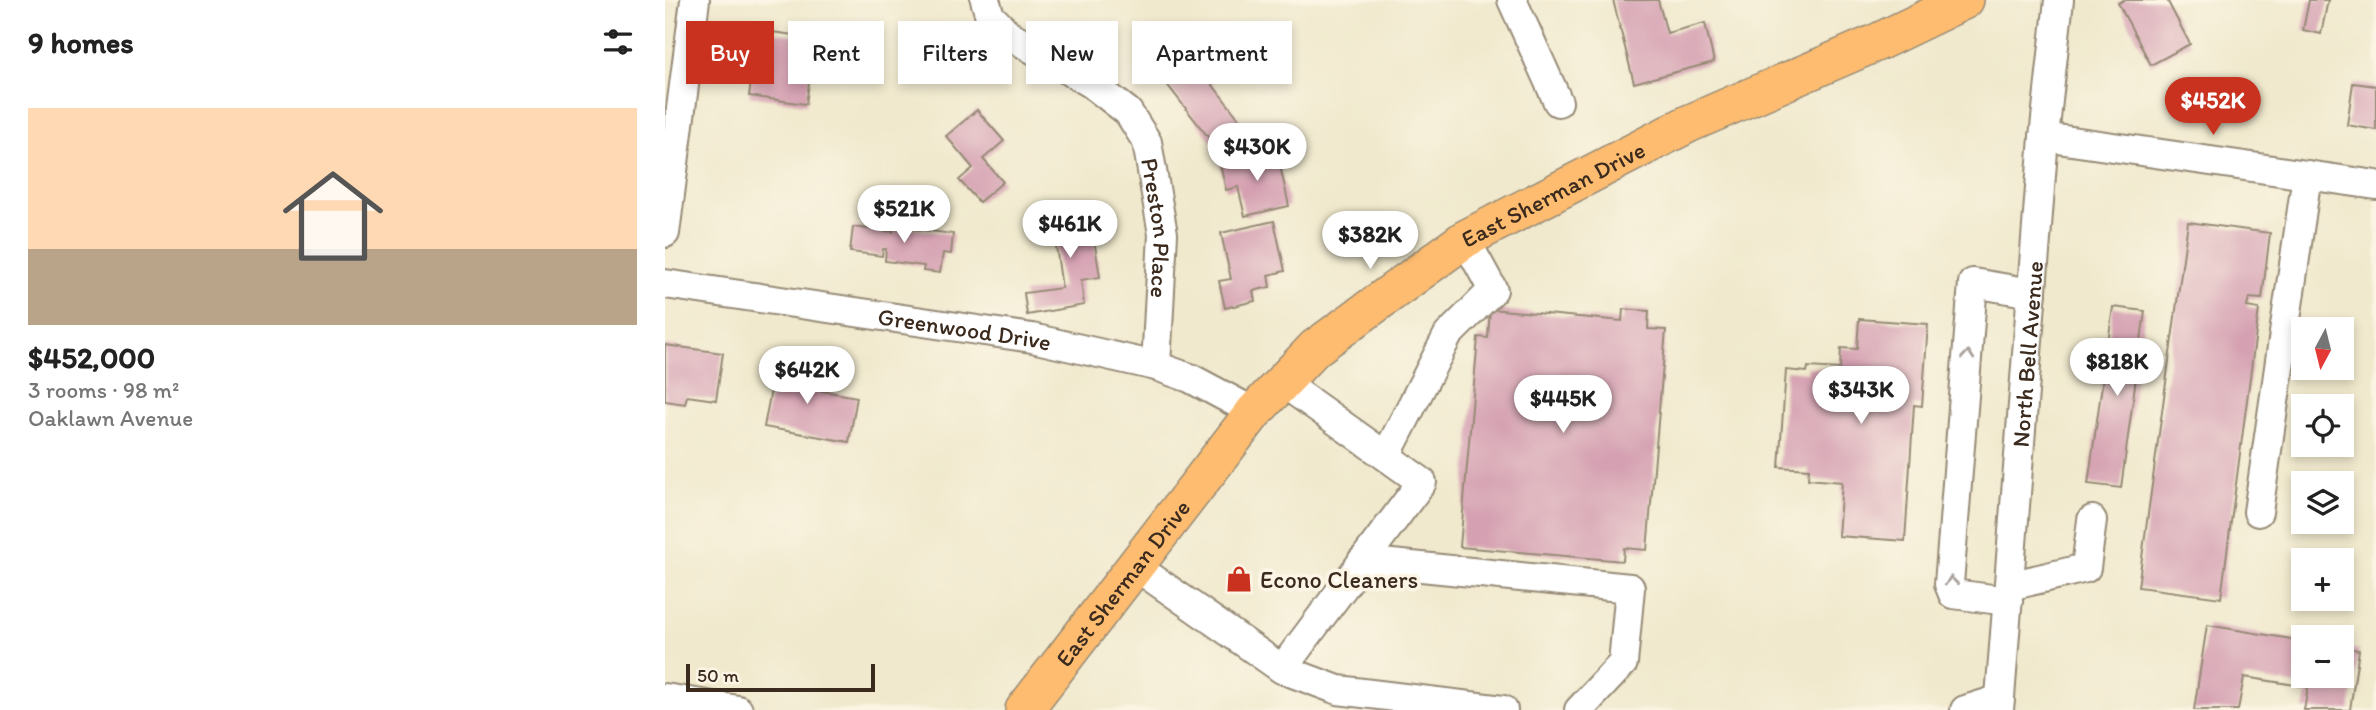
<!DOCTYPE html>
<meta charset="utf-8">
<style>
body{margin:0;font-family:Itim,sans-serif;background:#f2f2f2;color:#222;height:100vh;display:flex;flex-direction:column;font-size:26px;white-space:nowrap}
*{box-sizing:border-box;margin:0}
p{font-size:23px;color:#767676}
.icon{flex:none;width:38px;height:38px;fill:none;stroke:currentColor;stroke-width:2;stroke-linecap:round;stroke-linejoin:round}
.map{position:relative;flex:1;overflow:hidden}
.drawer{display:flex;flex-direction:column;background:#fff;width:665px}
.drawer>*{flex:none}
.guide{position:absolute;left:21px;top:21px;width:665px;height:63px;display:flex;gap:14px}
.needle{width:46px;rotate:187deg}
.tools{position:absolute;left:1626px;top:317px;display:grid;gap:14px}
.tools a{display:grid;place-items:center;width:63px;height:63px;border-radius:0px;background:#fff;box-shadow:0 4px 10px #0003;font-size:35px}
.scale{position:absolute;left:21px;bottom:18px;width:189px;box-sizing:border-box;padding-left:7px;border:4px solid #3b2a1e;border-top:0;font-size:19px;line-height:24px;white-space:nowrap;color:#3b2a1e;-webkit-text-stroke:5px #fcf5e5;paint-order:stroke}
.price{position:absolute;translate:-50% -60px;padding:0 16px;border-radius:24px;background:#fff;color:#222;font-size:23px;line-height:46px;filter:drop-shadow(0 2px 4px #0008)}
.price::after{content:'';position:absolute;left:50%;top:42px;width:21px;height:16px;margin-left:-10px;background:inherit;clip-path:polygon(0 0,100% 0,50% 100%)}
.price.active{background:#c8321e;color:#fff}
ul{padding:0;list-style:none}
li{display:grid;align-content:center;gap:14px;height:371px;padding:0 28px}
li span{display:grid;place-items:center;height:217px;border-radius:0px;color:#555}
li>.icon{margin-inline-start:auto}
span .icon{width:126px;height:126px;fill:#fffc;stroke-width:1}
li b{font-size:30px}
h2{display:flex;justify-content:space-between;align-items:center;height:84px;padding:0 28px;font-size:30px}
.pill{padding:0 24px;border-radius:0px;background:#fff;box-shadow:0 4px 10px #0003;font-size:24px;line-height:63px}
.pill.active{background:#c8321e;color:#fff}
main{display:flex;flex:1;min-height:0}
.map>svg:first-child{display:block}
.building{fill:#d5a1b2}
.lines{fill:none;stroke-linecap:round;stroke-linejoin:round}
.minor-casing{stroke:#968a76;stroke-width:32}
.major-casing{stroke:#968a76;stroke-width:40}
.minor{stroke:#fff;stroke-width:28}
.major{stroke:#fdbc70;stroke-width:37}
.oneway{stroke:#a79f9a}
.labels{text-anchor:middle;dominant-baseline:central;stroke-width:7;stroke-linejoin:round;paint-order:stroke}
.street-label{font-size:24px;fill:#3b2a1e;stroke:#fcf5e5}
.poi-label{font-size:24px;fill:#3b2a1e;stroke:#fcf5e5;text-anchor:start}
</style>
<main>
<section class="drawer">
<h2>9 homes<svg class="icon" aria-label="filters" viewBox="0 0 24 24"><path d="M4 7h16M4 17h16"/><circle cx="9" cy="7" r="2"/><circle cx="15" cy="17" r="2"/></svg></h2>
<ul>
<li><span style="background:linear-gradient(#ffd9b3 65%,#b9a48a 0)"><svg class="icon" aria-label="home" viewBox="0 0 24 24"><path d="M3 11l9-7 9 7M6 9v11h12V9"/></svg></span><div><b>$452,000</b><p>3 rooms · 98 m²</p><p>Oaklawn Avenue</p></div></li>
</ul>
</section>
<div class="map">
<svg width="1711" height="710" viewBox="0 0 1711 710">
<rect width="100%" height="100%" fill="#fcf5e5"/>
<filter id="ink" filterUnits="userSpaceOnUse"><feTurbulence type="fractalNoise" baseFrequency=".0143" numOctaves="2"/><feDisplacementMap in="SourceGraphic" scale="14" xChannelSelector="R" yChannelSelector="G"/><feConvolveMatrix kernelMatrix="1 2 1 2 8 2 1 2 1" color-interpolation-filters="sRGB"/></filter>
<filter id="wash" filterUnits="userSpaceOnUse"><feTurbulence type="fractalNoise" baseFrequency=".00686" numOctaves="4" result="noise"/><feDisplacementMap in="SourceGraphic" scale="28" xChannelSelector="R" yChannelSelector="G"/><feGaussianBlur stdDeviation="1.57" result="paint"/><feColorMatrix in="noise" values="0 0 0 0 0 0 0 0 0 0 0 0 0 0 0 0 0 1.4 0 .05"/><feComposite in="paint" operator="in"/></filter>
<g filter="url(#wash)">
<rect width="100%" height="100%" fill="#f0e9cd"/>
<g id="blocks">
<g class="building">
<path d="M948 0H993L1002 33 1040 23 1049 62 969 83Z"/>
<path d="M1459 0H1502L1525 44 1486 65 1453 3Z"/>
<path d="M1644 0H1663L1656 34 1638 30Z"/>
<path d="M93 30 136 36 130 73 145 76 141 104 84 96Z"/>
<path d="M529 61 575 120 547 142 501 83Z"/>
<path d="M1688 83 1711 86V130L1682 125Z"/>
<path d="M312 110 339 141 318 159 338 182 314 202 294 180 308 168 281 136Z"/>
<path d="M612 152 624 206 580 216 573 187 561 190 555 164Z"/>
<path d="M406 208 407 213 436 208 439 231 428 233 435 277 416 280 419 305 362 315 359 293 397 288 386 211Z"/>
<path d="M229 220 250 223 249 229 288 234 286 254 278 253 275 273 258 271 259 266 220 261 221 249H218L217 256 185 252 188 227 228 232Z"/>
<path d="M609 221 620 271 603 275 605 287 588 291 590 301 560 308 554 281 566 279 556 233Z"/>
<path d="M1523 222 1605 233 1597 299 1584 298 1582 307 1594 309 1556 598 1473 587Z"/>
<path d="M1448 307 1480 311 1456 488 1423 484Z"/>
<path d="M825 309 957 321 958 309 984 311 983 329 1001 330 982 550 959 548 958 561 795 547 813 337 823 338Z"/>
<path d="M1194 319 1263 324 1257 406 1249 405 1240 541 1173 536 1177 482 1143 479 1144 469 1114 467 1121 370 1142 372 1143 367 1175 369 1176 348 1192 349Z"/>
<path d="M0 345 58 353 51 400 22 396 20 404 0 401Z"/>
<path d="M112 358 139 362 135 387 192 397 184 442 99 427Z"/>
<path d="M1542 625 1638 641V676H1676V647L1694 650 1685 710H1639L1643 687 1579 677 1573 710H1529Z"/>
</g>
</g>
</g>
<g filter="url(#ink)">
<use href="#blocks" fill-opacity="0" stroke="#968a76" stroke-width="2"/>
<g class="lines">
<g class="minor-casing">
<g id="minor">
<path id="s1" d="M320 0 325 16 344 35 427 84 463 112 482 142 498 234 491 366"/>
<path d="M847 0 893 102"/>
<path d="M1379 137 1711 185"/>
<path d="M0 233 30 0"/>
<path id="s2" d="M0 284 367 338 491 366 525 378 589 412"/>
<path d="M721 456 783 335 828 290 800 239"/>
<path d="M1593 512 1642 175"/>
<path d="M697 561 965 588 958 663 914 710"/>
<path d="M470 566 617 669 757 482 617 382"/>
<path d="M1344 586 1421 568 1427 520"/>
<path d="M1343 601 1288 594 1284 584 1308 283 1367 293"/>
<path d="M617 669 673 690 838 710"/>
<path d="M0 698 73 710"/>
<path d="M1300 710 1335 699"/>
<path id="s3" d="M1334 710 1379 137 1394 0"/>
</g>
</g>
<g class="major-casing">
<g id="major">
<path id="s4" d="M359 710 589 412 650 348 800 239 1023 124 1215 41 1300 0"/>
</g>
</g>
<use href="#minor" class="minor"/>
<use href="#major" class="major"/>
</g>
<defs><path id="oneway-chevron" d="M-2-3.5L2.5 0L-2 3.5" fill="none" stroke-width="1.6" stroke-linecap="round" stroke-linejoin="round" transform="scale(1.75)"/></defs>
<g class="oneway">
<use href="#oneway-chevron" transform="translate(1303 355) rotate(-85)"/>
<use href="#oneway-chevron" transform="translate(1286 581) rotate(-96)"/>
</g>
</g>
<defs>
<g id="shop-bare" transform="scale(2.1)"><path d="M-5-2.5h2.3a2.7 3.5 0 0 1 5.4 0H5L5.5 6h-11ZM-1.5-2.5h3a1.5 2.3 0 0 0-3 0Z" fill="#c8321e" stroke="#fcf5e5" stroke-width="2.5" paint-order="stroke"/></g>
</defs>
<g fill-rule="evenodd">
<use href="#shop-bare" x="574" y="579"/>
</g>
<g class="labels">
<g class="street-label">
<text stroke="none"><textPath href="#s4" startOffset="749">East Sherman Drive</textPath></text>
<text stroke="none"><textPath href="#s1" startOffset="308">Preston Place</textPath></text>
<text stroke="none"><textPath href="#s2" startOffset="303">Greenwood Drive</textPath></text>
<text stroke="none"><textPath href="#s3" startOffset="357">North Bell Avenue</textPath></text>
<text stroke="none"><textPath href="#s4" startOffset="161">East Sherman Drive</textPath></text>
</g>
<g class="poi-label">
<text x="595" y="579">Econo Cleaners</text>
</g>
</g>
</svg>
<div class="tools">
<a><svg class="needle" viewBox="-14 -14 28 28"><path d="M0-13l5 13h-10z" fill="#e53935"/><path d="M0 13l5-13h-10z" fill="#767676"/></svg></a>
<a><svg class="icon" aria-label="locate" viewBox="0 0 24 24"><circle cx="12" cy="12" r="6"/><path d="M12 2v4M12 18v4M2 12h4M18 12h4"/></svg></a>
<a><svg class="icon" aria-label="layers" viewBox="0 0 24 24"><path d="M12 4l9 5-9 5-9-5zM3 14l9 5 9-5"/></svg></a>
<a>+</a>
<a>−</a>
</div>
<div class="scale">50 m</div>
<b class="price active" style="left:1548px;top:137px">$452K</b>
<b class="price" style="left:592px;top:183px">$430K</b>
<b class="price" style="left:239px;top:245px">$521K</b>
<b class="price" style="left:405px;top:260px">$461K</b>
<b class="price" style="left:705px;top:271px">$382K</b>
<b class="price" style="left:1452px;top:398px">$818K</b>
<b class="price" style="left:142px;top:406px">$642K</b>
<b class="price" style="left:1196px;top:426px">$343K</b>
<b class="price" style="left:898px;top:435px">$445K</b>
<div class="guide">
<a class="pill active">Buy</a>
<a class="pill">Rent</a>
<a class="pill">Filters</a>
<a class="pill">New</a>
<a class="pill">Apartment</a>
</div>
</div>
</main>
